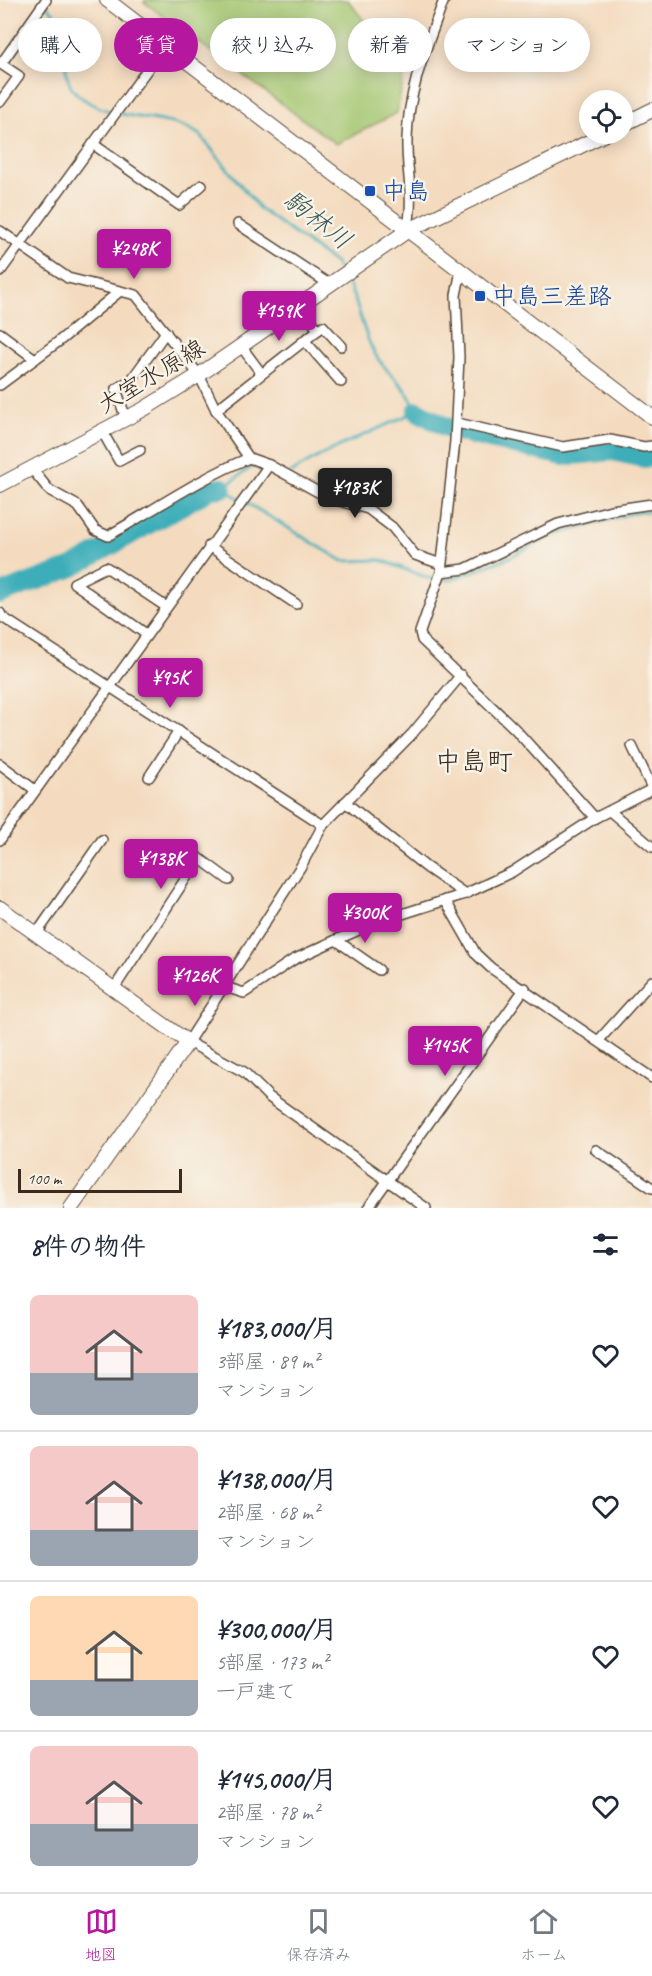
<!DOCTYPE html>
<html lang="ja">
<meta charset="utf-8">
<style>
body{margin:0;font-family:Caveat,"Klee One",sans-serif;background:#f2f2f3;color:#1f2937;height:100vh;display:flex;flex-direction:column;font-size:22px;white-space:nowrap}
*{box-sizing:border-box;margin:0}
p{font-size:20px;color:#747a83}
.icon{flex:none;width:33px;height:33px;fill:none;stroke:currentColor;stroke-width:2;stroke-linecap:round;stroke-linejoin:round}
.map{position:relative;height:1208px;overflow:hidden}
.sheet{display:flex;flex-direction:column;background:#fff;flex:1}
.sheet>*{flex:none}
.top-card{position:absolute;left:18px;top:18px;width:616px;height:54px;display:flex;gap:12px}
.controls{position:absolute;left:579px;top:90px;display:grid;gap:12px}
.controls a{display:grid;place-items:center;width:54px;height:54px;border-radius:50%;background:#fff;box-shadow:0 3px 15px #0003;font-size:30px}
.scale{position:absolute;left:18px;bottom:15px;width:164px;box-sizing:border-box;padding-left:6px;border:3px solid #3b2a1e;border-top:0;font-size:16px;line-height:21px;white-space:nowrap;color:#3b2a1e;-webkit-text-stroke:4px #f7f3e8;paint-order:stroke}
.price{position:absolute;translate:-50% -51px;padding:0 14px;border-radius:6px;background:#b5179e;color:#fff;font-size:20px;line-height:39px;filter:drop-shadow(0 2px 3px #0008)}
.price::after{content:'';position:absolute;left:50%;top:36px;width:18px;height:14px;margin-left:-9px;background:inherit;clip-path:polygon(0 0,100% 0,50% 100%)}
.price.active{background:#222;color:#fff}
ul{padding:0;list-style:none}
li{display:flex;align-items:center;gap:18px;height:150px;padding:0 30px}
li+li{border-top:2px solid #e0e1e3}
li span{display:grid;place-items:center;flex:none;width:168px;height:120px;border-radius:9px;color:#555}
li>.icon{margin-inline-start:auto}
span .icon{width:72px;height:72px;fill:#fffc;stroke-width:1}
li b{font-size:26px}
h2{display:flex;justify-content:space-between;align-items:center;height:72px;padding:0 30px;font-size:26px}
.pill{padding:0 21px;border-radius:27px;background:#fff;box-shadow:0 3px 15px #0003;font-size:21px;line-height:54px}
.pill.active{background:#b5179e;color:#fff}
.menu{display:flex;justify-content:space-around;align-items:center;height:84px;border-top:2px solid #e0e1e3;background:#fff;font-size:16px;color:#747a83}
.menu a{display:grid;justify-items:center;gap:3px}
.menu .active{color:#b5179e}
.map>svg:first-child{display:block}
.green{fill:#a3c66f;stroke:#6f7846;stroke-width:1.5}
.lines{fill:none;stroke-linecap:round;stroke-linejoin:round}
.stream{stroke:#3eaeb9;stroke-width:3}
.river{stroke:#3eaeb9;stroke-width:20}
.street-casing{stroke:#574536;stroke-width:12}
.secondary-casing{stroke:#574536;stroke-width:16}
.street{stroke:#fff;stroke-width:9}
.secondary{stroke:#fff;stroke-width:14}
.transit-dot{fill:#1a4fb4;stroke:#f7f3e8;stroke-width:2}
.labels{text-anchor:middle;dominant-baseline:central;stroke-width:5;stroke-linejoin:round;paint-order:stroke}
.transit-label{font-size:24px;fill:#164399;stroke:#f7f3e8;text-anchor:start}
.street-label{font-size:24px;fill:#3b2a1e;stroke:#f7f3e8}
.water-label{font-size:26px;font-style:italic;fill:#3c5854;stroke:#f7f3e8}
.neighbourhood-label{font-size:26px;fill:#3b2a1e;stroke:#f7f3e8}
</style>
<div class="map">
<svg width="652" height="1208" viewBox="0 0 652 1208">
<rect width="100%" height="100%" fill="#f7f3e8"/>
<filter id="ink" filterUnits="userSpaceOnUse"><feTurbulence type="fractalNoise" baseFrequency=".0167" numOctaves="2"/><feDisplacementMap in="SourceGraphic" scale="12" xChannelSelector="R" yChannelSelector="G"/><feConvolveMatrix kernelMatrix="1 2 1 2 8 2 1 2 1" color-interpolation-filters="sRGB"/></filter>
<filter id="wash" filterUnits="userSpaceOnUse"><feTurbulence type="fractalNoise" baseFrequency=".008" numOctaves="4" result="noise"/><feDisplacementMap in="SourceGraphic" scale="24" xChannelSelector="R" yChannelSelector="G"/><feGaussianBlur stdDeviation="1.35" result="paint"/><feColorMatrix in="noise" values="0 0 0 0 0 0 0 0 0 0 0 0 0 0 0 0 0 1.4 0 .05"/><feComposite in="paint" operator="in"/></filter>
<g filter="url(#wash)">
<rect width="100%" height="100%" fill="#f4dbbf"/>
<path class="green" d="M145 0H348L372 31 413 58 403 80 397 113 336 144 144 2Z"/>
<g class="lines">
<g class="stream">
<path d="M45 3C53 12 62 22 65 34 70 52 60 76 75 92 109 125 166 111 200 135L260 209 335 263 340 271"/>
<path d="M291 473C329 448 375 431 417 411 406 383 387 375 375 354 361 331 360 302 345 279"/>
<path d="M285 477 282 479 253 466 222 488 343 561 381 560 428 578 450 580 508 558 552 536 640 511 652 512"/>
</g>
<g class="river">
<path d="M417 411 444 426 464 433 563 456 612 451 643 458 652 457"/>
<path d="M0 594 73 567 211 489 222 488"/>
</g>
</g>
</g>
<g filter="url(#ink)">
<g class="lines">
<g class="street-casing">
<g id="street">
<path d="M0 102 19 76 1 64 46 0"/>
<path d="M93 144 179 205 202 185"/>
<path d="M238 224 329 284"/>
<path d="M0 231 68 278 136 295 199 375 216 410 249 458 269 465 329 498 368 509 392 527 415 555 441 564"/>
<path d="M407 231C415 197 406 172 407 139 408 89 427 46 444 0"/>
<path d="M461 271 456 295 459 357 455 441 441 572 420 632 422 640 515 729 595 818"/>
<path d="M0 272 165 45"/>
<path d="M300 304 318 330"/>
<path d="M0 333 35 359"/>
<path d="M304 340 341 382"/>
<path d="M241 346 261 373"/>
<path d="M0 385 58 342 120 291"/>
<path d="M216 410 323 326 341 346"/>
<path d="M126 419 116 389 132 379 166 332"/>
<path d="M457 423 563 447 610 440 644 447 652 446"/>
<path d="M102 431 119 461 140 450"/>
<path d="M32 469 49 490 78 506 95 530 108 536C155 509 200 478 249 458"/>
<path d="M209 546 296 604"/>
<path d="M441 572 465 569 558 524 611 510 652 504"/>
<path d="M0 613 2 617 323 825"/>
<path d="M146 634 74 583 106 567 165 606"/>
<path d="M632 746 652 788"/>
<path d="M0 764 35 790"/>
<path d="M149 777 179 731"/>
<path d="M345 802 426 867 465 894"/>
<path d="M611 812 652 847"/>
<path d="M0 840 269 465"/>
<path d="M445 900 476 954 491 968 652 1078"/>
<path d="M37 933 102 840"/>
<path d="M336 940 379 970"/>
<path d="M115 987 199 858 229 880"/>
<path d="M225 987 244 993 293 960 336 940 377 922 465 894 512 872 595 818 652 789"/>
<path d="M599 1040 652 981"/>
<path d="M596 1150 652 1188"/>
<path d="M368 1208 525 988"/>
<path d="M426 1208 269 1097 244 1072 188 1042 301 866 323 825 412 734 461 675"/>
</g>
</g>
<g class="secondary-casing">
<g id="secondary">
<path d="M107 0 652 417"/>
<path d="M622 125 652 110"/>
<path d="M0 485 144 409 199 375 407 231 605 134"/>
<path d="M0 908 188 1042 71 1208"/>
</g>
</g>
<use href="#street" class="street"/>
<use href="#secondary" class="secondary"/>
</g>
</g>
<g class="transit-dot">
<rect x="364" y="185" width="12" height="12" rx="3"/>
<rect x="474" y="290" width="12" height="12" rx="3"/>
</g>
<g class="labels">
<g class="transit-label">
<text x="382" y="191">中島</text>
<text x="492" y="296">中島三差路</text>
</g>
<g class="street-label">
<text transform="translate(151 376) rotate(-31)">大室水原線</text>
</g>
<g class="water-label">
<text transform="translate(318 220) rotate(38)">駒林川</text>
</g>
<g class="neighbourhood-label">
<text x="474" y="761">中島町</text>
</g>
</g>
</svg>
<div class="controls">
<a><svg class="icon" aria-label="locate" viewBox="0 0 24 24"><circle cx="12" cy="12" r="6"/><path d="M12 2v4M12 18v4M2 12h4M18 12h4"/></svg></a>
</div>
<div class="scale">100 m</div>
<b class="price" style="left:134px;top:280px">¥248K</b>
<b class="price" style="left:279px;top:342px">¥159K</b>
<b class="price active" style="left:355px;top:519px">¥183K</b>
<b class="price" style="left:170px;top:709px">¥95K</b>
<b class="price" style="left:161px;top:890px">¥138K</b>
<b class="price" style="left:365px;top:944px">¥300K</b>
<b class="price" style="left:195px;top:1007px">¥126K</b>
<b class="price" style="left:445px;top:1077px">¥145K</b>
<div class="top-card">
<a class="pill">購入</a>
<a class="pill active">賃貸</a>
<a class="pill">絞り込み</a>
<a class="pill">新着</a>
<a class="pill">マンション</a>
</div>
</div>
<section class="sheet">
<h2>8件の物件<svg class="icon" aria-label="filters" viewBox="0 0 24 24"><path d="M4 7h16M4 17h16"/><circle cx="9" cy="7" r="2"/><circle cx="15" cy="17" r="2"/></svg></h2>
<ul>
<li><span style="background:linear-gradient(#f6c9c9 65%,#9aa5b1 0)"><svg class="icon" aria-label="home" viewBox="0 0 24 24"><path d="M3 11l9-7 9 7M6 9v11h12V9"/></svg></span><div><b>¥183,000/月</b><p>3部屋 · 89 m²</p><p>マンション</p></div><svg class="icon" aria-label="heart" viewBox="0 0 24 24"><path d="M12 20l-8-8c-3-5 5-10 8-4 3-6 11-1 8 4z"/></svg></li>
<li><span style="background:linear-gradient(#f6c9c9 70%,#9aa5b1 0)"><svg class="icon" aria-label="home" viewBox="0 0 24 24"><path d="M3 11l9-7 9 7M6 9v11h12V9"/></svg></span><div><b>¥138,000/月</b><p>2部屋 · 68 m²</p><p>マンション</p></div><svg class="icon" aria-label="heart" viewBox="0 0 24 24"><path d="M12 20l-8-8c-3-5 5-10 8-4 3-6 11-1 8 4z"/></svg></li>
<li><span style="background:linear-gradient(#ffd9b3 70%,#9aa5b1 0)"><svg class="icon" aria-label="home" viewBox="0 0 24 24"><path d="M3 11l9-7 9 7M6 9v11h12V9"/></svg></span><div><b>¥300,000/月</b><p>5部屋 · 173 m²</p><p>一戸建て</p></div><svg class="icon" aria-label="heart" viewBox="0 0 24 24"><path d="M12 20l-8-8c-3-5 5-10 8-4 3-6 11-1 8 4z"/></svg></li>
<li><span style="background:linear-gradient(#f6c9c9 65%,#9aa5b1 0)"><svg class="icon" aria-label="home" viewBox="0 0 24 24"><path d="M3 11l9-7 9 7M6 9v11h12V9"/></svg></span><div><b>¥145,000/月</b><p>2部屋 · 78 m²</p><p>マンション</p></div><svg class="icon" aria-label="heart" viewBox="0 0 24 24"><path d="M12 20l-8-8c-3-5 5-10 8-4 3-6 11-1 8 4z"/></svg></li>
</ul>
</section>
<nav class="menu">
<a class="active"><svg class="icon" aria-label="map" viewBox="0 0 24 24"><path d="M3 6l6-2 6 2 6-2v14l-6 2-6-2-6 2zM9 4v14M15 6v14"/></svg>地図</a>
<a><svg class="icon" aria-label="saved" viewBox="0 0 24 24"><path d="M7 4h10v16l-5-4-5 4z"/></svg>保存済み</a>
<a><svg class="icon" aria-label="home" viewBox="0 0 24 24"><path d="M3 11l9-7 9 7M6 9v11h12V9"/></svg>ホーム</a>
</nav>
